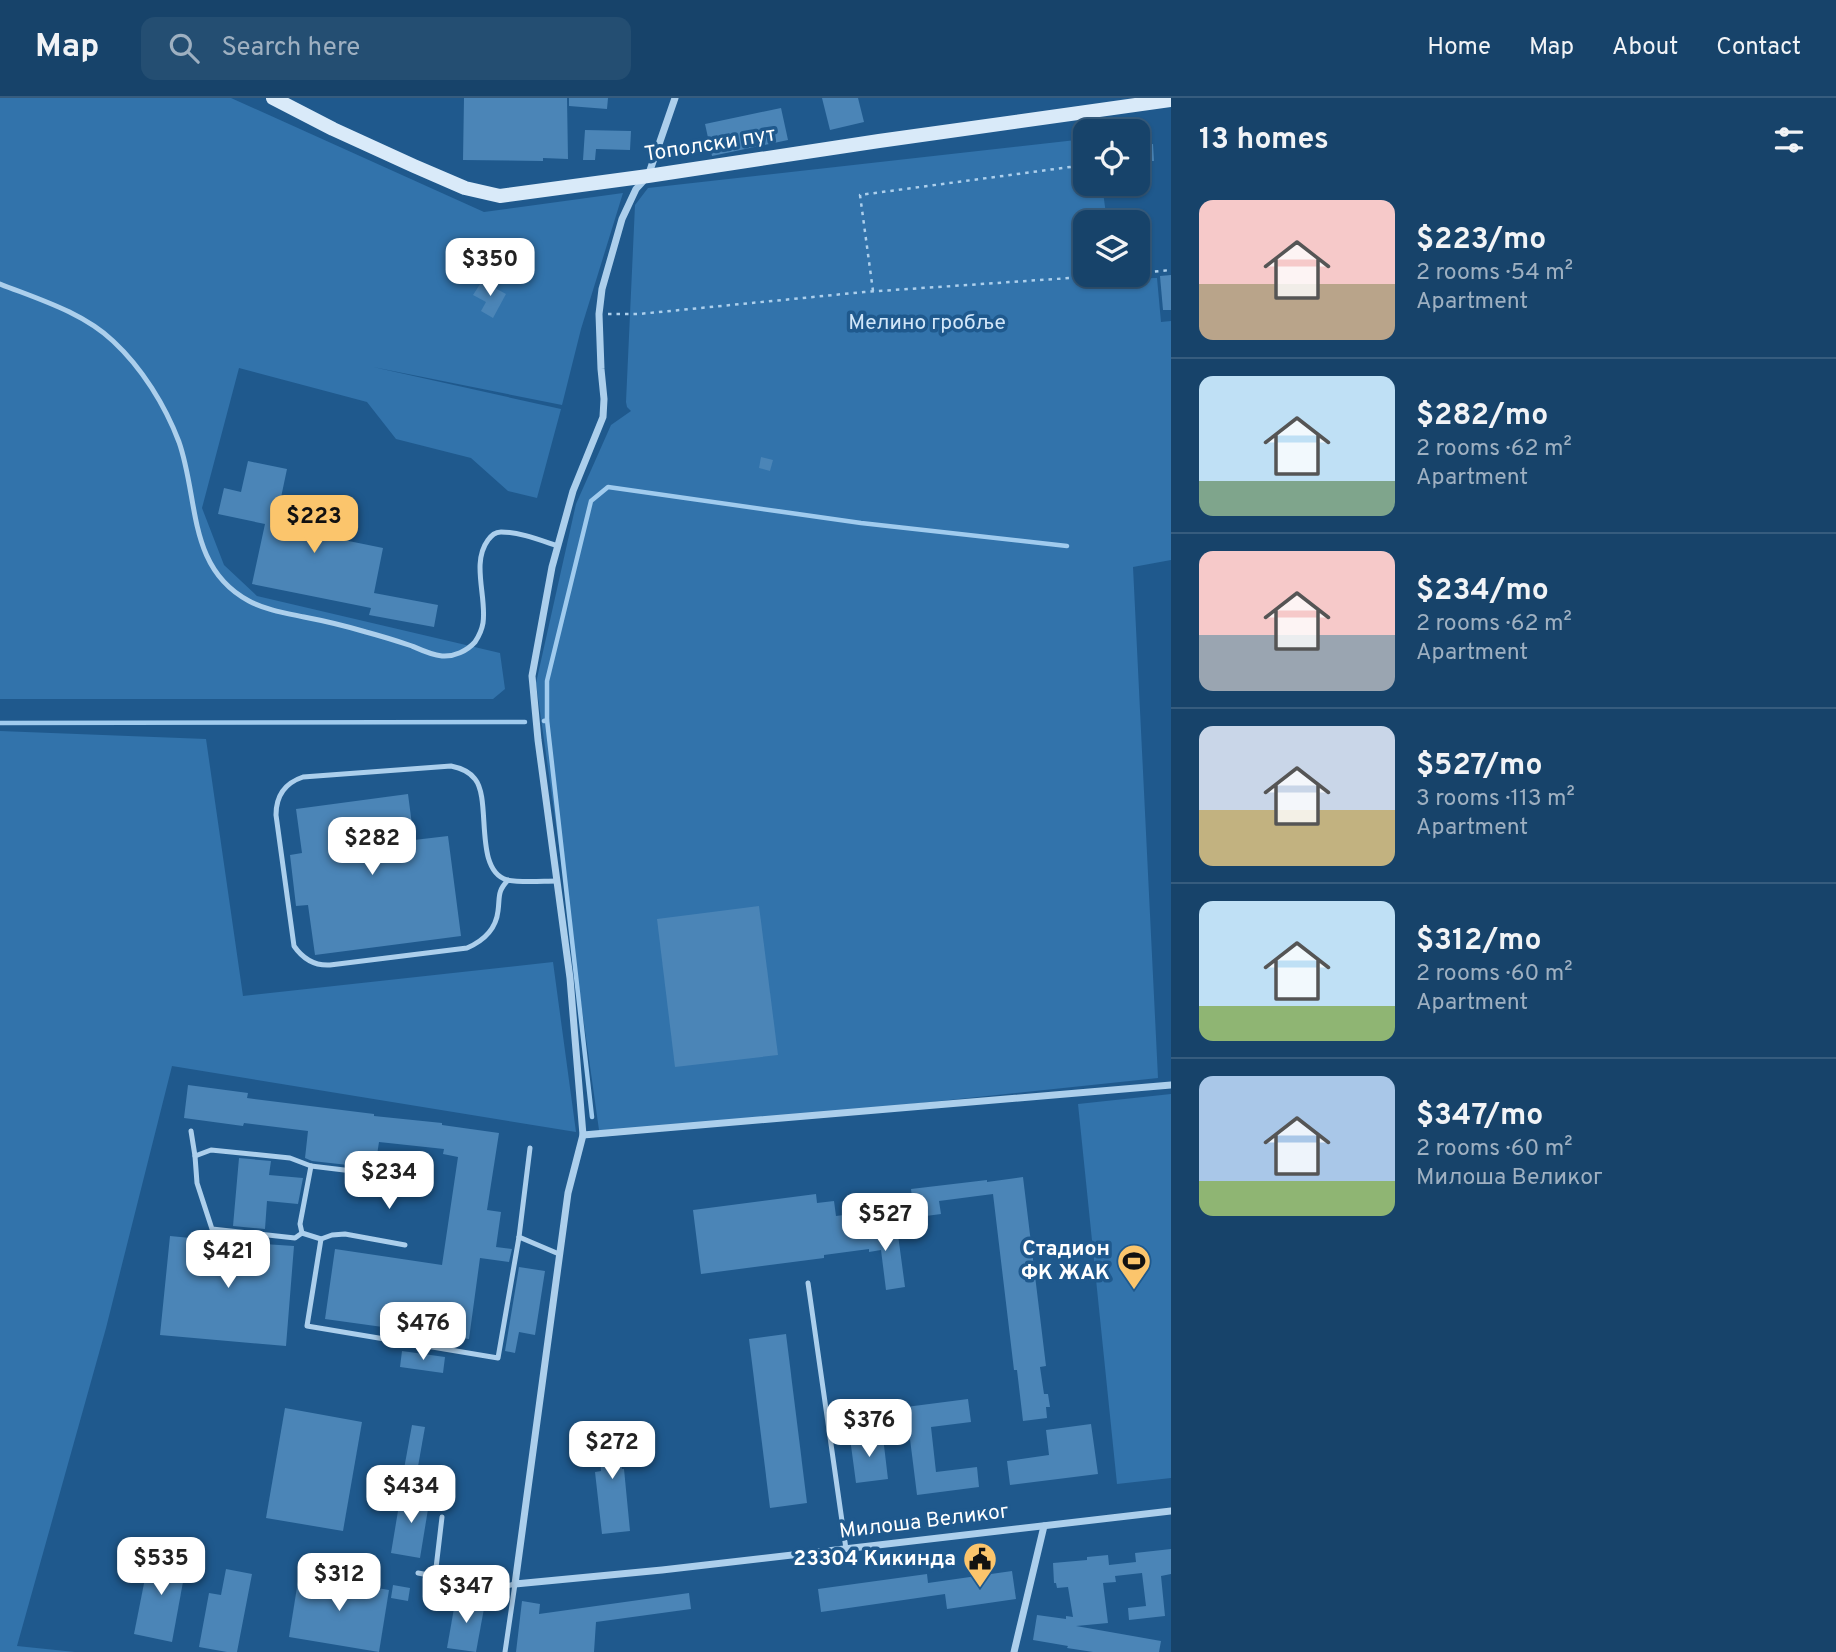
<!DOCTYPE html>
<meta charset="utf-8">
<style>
body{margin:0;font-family:Overpass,sans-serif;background:#244e72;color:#f1f3f6;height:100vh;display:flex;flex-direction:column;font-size:26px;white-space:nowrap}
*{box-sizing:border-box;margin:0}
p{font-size:23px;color:#9eb0c1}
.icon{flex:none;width:38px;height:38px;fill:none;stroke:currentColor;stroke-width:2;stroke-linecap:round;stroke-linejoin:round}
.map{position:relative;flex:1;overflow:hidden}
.details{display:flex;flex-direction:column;background:#17436a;width:665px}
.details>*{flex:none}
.fabs{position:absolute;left:1073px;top:21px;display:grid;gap:14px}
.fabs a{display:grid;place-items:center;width:77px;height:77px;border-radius:14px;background:#17436a;box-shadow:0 2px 5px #0004,0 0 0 2px #365c7e;font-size:35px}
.price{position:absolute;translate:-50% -60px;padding:0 16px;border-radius:14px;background:#fff;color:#222;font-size:23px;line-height:46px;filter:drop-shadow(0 2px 4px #0008)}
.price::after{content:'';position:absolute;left:50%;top:42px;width:21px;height:16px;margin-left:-10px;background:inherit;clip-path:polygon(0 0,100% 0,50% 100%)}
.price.current{background:#fbc56c;color:#111}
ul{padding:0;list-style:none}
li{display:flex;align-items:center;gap:21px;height:175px;padding:0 28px}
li+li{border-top:2px solid #365c7e}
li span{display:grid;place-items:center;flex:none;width:196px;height:140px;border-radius:14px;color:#555}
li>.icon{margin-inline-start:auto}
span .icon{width:84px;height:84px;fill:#fffc;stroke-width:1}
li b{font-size:30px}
h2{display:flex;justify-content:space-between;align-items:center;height:84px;padding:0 28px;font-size:30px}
header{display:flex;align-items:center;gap:42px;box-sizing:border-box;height:98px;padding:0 35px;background:#17436a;border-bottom:2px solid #365c7e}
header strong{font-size:33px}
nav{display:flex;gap:38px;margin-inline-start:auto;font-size:24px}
.search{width:490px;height:63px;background:#244e72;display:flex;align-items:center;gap:18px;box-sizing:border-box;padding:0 24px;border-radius:14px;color:#9eb0c1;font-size:26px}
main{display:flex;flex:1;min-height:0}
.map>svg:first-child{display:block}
.green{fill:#3273ab}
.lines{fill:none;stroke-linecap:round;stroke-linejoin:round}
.stream{stroke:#a0cbee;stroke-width:4.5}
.building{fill:#4b85b7}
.path{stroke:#accfec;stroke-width:2.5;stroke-dasharray:3.5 5;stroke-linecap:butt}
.lane{stroke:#accfec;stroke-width:5}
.street{stroke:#accfec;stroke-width:7}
.secondary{stroke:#d9eaf9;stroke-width:14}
.labels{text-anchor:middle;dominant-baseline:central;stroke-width:7;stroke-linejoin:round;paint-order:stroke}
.street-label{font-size:21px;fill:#fff;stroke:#1f598d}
.park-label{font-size:21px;fill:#d2e7f9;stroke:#1f598d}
.poi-label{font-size:21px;font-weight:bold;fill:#fff;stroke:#1f598d;text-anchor:end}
</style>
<header>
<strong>Map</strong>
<div class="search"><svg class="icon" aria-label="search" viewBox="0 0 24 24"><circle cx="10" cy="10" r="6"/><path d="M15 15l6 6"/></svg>Search here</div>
<nav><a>Home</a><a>Map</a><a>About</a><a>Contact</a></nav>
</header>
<main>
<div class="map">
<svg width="1171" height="1554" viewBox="0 0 1171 1554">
<rect width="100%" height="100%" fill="#1f598d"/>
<g class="green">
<path d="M0 0H231L484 114 623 95 581 231 562 307 373 269 561 311 537 400 508 393 471 360 396 341 367 304 239 270 202 410 224 467 257 498 500 555 505 591 493 601H0Z"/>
<path d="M1085 41V86H1102L1107 124H1085V177H1113L1114 181 1157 180 1161 224 1171 223V462L1133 469 1158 980 600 1039 536 585 576 406 611 327 631 313 627 309 626 304 635 107 648 90Z"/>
<path d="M0 633 206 641 243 898 553 864 576 1034 172 968 106 1230 17 1548 75 1554H0Z"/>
<path d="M1171 996V1380L1117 1386 1078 1006Z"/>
</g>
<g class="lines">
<g class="stream">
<path d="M547 622 592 1019"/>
<path d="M544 623 547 622V583L591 403 608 389 861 425 1067 448"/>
<path d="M0 625 525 624"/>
</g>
</g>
<g class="building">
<path d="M464 0H567L568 61 543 60V63L463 62Z"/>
<path d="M569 0H608L607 11 569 8Z"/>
<path d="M822 0H858L864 24 830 32Z"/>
<path d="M781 10 788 42 712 58 705 26Z"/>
<path d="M585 32 631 33 630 52 596 51 595 62H583Z"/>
<path d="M1153 46 1154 63H1152V70L1138 71V47Z"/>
<path d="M1138 141H1149V164L1138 174Z"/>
<path d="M1171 177V212H1163L1160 178Z"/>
<path d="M482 183 506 196 493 220 481 213 486 204 473 197Z"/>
<path d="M761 359 773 362 770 373 759 370Z"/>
<path d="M248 363 287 371 275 428 383 450 374 495 438 507 434 529 369 517 371 510 252 486 265 426 218 416 224 390 241 394Z"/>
<path d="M408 696 414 742 448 738 461 838 315 857 308 807 296 808 290 757 302 755 296 711Z"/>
<path d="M759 808 778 957 675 969 657 821Z"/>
<path d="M188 987 248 995 247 1000 374 1016V1018L442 1025V1027L499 1035 487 1112 501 1114 496 1149 512 1151 509 1164 480 1160 469 1241 325 1221 335 1151 442 1167 458 1059 443 1056 444 1051 379 1044 375 1070 312 1063 305 1060 308 1033 244 1025 243 1028 184 1020Z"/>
<path d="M239 1060 271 1063 269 1077 303 1080 298 1106 267 1103 265 1131 233 1128Z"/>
<path d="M1023 1079 1046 1268 1040 1269 1044 1296H1048L1050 1309H1046L1047 1320 1023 1323 1017 1272H1014L993 1096 939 1103 941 1116 896 1122 905 1189 886 1192 881 1152 869 1154V1151L824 1157V1160L701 1176 693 1112 816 1096 817 1105 834 1103 836 1118 913 1108 911 1091 987 1082V1084Z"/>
<path d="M170 1138 232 1144V1138L264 1142V1146L294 1148 286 1248 160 1237Z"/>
<path d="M519 1169 545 1173 535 1237 519 1234 515 1255 505 1253Z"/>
<path d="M786 1236 807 1405 770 1410 749 1241Z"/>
<path d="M402 1253 445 1259 443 1275 400 1269Z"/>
<path d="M968 1301 971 1324 931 1329 936 1374 977 1369 979 1389 917 1397 906 1309Z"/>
<path d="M285 1310 362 1324 343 1433 266 1420Z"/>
<path d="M619 1323 622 1371H624L630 1433 602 1436 595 1374 601 1373 598 1325Z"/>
<path d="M1091 1326 1098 1376 1010 1387 1007 1363 1049 1357 1046 1332Z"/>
<path d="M412 1327 425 1329 417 1374 404 1371Z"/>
<path d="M868 1337 869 1341 883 1339 888 1381 856 1385 850 1340Z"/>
<path d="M401 1395 430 1399 420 1460 391 1455Z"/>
<path d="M1171 1451V1476L1161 1478 1165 1518 1129 1522 1128 1510 1146 1508 1142 1475 1115 1478 1116 1484 1103 1485 1108 1525 1076 1528 1161 1543 1159 1554H1093L1067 1550 1068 1548 1033 1542 1037 1517 1066 1521V1518L1073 1519 1068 1489 1057 1490 1056 1485H1054L1053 1465 1087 1462V1459L1108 1457 1109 1467 1136 1464 1135 1455Z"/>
<path d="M150 1455 187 1462 172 1544 134 1536Z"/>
<path d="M226 1471 252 1476 237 1554H227L199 1549 209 1495 221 1497Z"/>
<path d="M1012 1473 1016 1501 947 1511 945 1496 821 1514 818 1491 927 1476 928 1485Z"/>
<path d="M299 1477 389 1492 379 1554 289 1539Z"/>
<path d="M393 1487 410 1490 408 1503 391 1500Z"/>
<path d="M689 1495 691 1511 596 1524 594 1554H516L522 1503 540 1506 539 1516Z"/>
<path d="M456 1499 485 1505 476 1554 447 1550Z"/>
</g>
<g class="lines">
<g class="path">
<path d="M1138 175 1171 172"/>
<path d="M873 193 860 97 1085 67"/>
<path d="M608 216H639L864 194 1114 177"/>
</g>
<g class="lane">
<path d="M0 186C38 201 82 214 113 243 142 270 165 307 179 344 199 401 187 470 249 503 266 512 285 515 304 519 325 523 346 528 366 534 381 538 397 543 412 548 421 552 432 557 442 558 454 559 467 553 475 544 479 538 482 531 483 525 487 499 471 465 488 442 492 437 495 434 501 434 520 434 540 442 558 448"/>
<path d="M508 782C497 794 500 798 498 813 496 831 483 843 467 850L330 867C314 868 303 861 294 848L276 717C276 698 285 685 303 679L451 668C461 670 469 673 475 681 492 702 473 772 507 782 520 785 543 783 557 783"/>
<path d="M191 1033 195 1058 197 1085 212 1131 295 1140 302 1135 321 1141 332 1137 345 1136 405 1147"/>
<path d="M195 1058 211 1052 290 1060 311 1068 402 1079 422 1077"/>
<path d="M302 1135 300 1126 311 1068"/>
<path d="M519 1139 559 1156"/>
<path d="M321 1141 307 1228 498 1260 519 1139 530 1050"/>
<path d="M808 1185 846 1451"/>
<path d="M442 1419 436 1470 443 1480"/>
<path d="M418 1475 498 1490 515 1486 505 1554"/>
</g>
<g class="street">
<path d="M675 0 648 78 636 91 622 121 602 191 599 216 601 271 604 301 603 319 573 393 552 469 532 578 538 642 570 880 583 1037 568 1095 515 1486 662 1472 1171 1413"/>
<path d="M583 1037 1171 987"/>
<path d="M1014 1554 1044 1428"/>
</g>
<path class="secondary" d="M273 0 333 31 414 68 465 90 500 98 648 78 879 43 1171 2"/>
</g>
<defs>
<g id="stadium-pin" transform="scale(1.75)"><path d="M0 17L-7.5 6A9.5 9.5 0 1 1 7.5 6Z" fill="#fbc56c" stroke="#1f598d"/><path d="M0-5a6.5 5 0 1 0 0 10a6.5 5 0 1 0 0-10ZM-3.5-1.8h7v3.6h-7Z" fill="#111"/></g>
<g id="civic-pin" transform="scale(1.75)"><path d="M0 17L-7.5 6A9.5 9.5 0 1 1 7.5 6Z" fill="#fbc56c" stroke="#1f598d"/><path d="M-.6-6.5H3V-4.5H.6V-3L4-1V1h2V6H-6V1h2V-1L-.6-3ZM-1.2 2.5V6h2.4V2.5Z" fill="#111"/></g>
</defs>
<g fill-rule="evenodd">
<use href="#stadium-pin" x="1134" y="1163"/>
<use href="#civic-pin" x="980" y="1461"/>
</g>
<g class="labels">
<g class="street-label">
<text transform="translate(710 47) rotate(-9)">Тополски пут</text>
<text transform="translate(924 1424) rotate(-7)">Милоша Великог</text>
</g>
<g class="park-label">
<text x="927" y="225">Мелино гробље</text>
</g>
<g class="poi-label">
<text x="1110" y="1151">Стадион<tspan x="1110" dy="24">ФК ЖАК</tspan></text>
<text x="956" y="1461">23304 Кикинда</text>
</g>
</g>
</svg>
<div class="fabs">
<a><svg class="icon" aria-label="locate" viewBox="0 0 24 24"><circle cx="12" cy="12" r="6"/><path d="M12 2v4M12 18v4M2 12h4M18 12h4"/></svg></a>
<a><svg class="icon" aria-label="layers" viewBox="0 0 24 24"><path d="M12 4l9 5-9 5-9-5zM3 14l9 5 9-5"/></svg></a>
</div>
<b class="price" style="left:490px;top:200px">$350</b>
<b class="price current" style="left:314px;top:457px">$223</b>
<b class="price" style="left:372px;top:779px">$282</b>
<b class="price" style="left:389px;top:1113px">$234</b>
<b class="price" style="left:885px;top:1155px">$527</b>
<b class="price" style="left:228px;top:1192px">$421</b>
<b class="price" style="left:423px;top:1264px">$476</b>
<b class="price" style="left:869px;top:1361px">$376</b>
<b class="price" style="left:612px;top:1383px">$272</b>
<b class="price" style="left:411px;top:1427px">$434</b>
<b class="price" style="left:161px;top:1499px">$535</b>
<b class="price" style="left:339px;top:1515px">$312</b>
<b class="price" style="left:466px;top:1527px">$347</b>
</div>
<section class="details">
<h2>13 homes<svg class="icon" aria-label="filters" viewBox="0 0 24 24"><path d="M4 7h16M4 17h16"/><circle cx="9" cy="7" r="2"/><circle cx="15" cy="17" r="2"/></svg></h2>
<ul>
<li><span style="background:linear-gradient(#f6c9c9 60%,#b9a48a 0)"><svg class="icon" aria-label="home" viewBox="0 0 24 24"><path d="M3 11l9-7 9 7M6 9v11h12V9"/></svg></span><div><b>$223/mo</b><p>2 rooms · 54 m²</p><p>Apartment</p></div></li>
<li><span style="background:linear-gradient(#bfe0f5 75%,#7fa58c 0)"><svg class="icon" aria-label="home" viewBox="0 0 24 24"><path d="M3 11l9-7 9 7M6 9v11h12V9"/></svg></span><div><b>$282/mo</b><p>2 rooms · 62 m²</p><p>Apartment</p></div></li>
<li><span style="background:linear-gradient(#f6c9c9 60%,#9aa5b1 0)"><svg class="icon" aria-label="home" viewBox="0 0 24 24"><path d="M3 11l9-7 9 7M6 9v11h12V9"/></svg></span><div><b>$234/mo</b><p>2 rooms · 62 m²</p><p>Apartment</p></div></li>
<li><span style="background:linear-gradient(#c9d6e8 60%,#c2b280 0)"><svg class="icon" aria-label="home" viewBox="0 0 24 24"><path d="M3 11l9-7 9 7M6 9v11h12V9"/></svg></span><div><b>$527/mo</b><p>3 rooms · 113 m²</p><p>Apartment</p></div></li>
<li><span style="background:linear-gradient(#bfe0f5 75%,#8fb573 0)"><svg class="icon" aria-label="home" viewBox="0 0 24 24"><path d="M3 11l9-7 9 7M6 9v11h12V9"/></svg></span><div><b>$312/mo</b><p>2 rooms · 60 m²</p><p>Apartment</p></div></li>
<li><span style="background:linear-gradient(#a9c7e8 75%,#8fb573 0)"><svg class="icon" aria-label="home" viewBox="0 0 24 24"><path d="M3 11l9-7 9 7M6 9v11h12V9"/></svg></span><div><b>$347/mo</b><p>2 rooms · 60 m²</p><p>Милоша Великог</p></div></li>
</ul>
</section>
</main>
